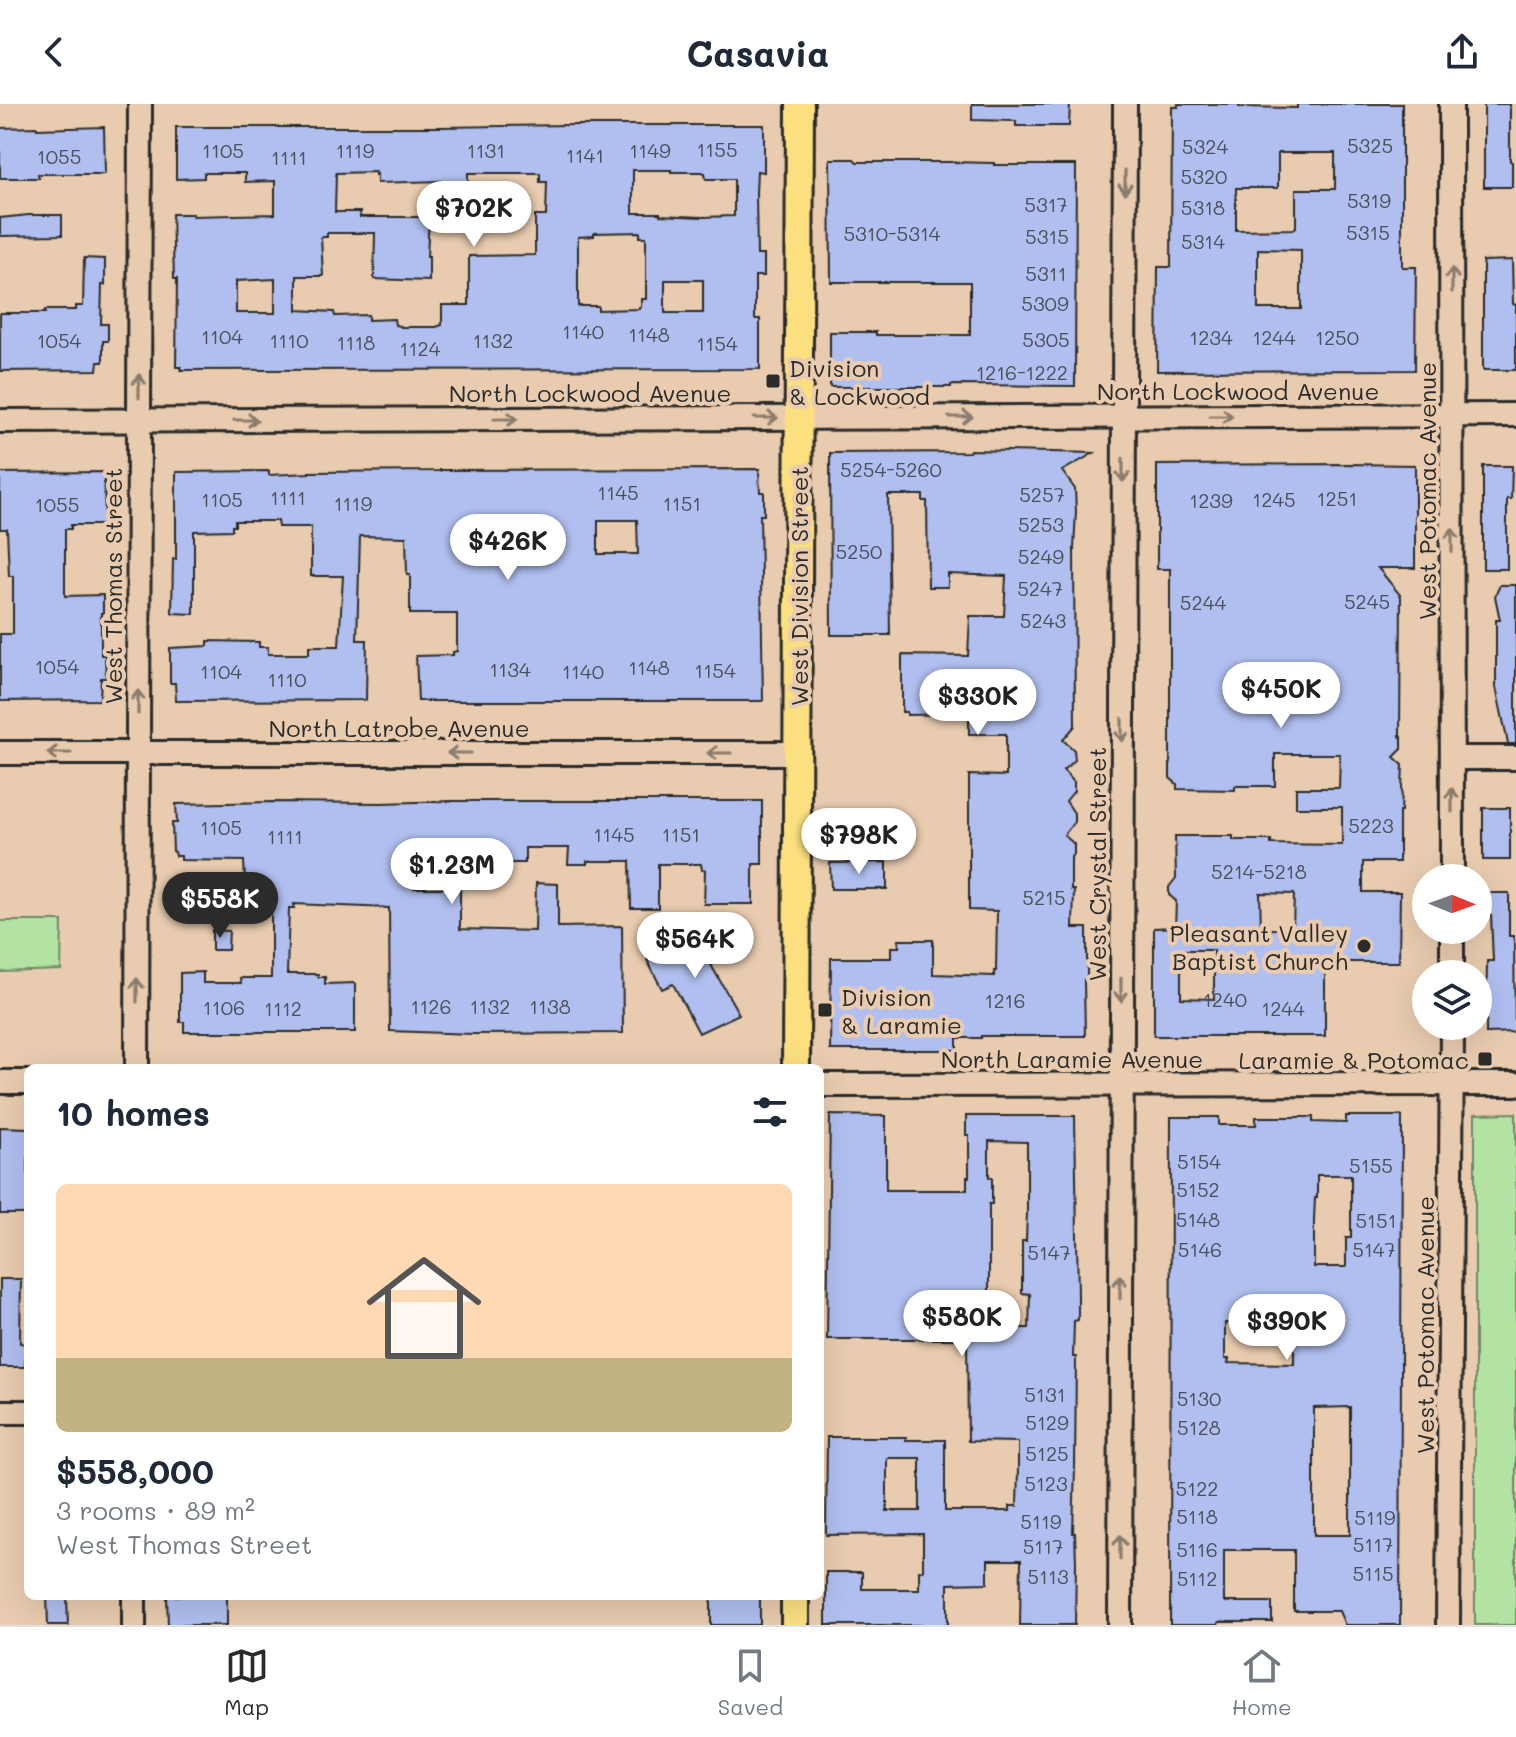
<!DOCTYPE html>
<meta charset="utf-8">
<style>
body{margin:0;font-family:Mali,sans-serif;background:#f6f6f7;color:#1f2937;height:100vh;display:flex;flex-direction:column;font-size:30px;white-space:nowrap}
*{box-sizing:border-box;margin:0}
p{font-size:26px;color:#747a83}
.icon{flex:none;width:44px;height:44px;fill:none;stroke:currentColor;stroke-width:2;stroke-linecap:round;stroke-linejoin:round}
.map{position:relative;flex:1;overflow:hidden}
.drawer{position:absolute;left:24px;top:960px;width:800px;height:536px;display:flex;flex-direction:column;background:#fff;border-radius:12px;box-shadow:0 8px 32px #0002}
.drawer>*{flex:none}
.needle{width:52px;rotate:91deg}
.fabs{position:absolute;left:1412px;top:760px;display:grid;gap:16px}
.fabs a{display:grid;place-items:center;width:80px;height:80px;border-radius:50%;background:#fff;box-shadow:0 8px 32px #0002;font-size:40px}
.price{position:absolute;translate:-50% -68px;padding:0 18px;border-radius:28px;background:#fff;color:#222;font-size:26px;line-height:52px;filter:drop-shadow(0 2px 4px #0008)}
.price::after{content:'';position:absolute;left:50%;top:48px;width:24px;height:18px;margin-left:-12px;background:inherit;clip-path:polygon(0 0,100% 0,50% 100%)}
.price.active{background:#2b2b2b;color:#fff}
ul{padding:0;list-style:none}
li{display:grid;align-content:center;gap:16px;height:424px;padding:0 32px}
li span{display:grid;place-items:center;height:248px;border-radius:12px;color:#555}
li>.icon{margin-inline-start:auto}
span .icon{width:144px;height:144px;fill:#fffc;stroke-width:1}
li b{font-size:34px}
h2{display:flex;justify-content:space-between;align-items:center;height:96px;padding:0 32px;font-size:34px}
header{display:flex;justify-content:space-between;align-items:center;height:104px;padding:0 32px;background:#fff;font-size:36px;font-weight:800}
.dock{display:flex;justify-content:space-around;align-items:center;height:112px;border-top:2px solid #e0e1e3;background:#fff;font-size:22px;color:#747a83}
.dock a{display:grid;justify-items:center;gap:4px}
.dock .active{color:#2b2b2b}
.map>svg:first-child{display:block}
.green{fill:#b2e3a3;stroke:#6e8767;stroke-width:2}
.building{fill:#b0bfef;stroke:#2b2b2b;stroke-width:2;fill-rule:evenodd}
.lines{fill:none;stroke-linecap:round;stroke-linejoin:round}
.minor-casing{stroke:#2b2b2b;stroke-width:28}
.major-casing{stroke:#2b2b2b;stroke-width:32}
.minor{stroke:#e9ccaf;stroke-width:22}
.major{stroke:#fce080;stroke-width:26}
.oneway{stroke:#8a7c6d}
.poi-dot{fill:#2b2b2b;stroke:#e9ccaf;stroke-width:3}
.labels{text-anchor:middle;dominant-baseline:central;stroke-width:8;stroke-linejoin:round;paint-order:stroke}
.number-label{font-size:20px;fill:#4c505c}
.poi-label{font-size:24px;fill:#2b2b2b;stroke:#e9ccaf;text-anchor:start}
.street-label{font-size:24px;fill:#2b2b2b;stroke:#e9ccaf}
</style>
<header><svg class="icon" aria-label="back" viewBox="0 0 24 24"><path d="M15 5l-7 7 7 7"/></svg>Casavia<svg class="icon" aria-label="share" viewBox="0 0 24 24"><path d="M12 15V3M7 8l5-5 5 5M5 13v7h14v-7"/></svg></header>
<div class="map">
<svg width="1516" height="1521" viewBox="0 0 1516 1521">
<rect width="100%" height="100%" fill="#e9ccaf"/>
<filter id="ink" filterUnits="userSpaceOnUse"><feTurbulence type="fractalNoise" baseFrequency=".0125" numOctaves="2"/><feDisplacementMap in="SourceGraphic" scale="16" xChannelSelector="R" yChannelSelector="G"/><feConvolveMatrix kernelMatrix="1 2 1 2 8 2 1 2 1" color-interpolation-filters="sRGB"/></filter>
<g filter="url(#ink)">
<g class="green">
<path d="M0 817H62L61 866 0 868Z"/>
<path d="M1516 1009V1521H1475V1010Z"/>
</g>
<g class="building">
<path d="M972 0H1070L1069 22H1016V17L972 16Z"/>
<path d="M1178 0H1239V3L1297 4V0H1402V163H1416L1415 266 1157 267 1158 163H1171L1172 3H1178ZM1278 49H1335V85H1296V123L1294 125 1236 126V84H1278ZM1258 145 1301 146V205H1258Z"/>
<path d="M1484 0H1510V57L1512 58V83H1484Z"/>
<path d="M571 21H764V68L757 67 756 89 757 151H764V172H755V215H760V265L181 266V263H176L177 175H174L172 110H193V112L275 110V77L245 78V69H204V74L176 75V23H441ZM633 66H671V68H702L705 69 706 75H734V112L702 113 660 111V109H633ZM375 68V71L377 70V79L441 77V89L459 88V83H468V69H540V78H547L546 112H535V151L469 152V201H442V221L436 223H401V222L395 221 394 215 368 216V211L335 212 334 208 297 206V172H323L321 133H327V129H375L374 175 429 177V153H427L429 113H360V108H335L336 69ZM640 128V133H646V195H641V203H639V205L598 206V202H578V133L594 132V129ZM275 175V209H236V177ZM665 176H703V209H665Z"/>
<path d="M37 23V25L104 23 105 70H38L39 74H0V24Z"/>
<path d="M830 55H854L857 58H948L994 59V61H1076L1075 282 951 281V283H830V228H876V231H970V178H831Z"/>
<path d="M29 111H62V131L0 132V114Z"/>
<path d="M84 154 105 155V181H102L101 220H108V237H103V258H98L97 266 0 267V209H45V206H76V202H83Z"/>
<path d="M1512 156 1513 200 1516 201V266H1483V157Z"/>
<path d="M970 346 1094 349 1062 367 1075 385 1076 407 1074 445 1075 622 1063 636 1074 646 1075 656 1063 666 1074 678V687L1066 697 1074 709V718L1064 731 1074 740V750L1071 753V786H1074L1073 824H1087V876H1084L1085 932H981V934H957V946H830L831 854H891V843H899V836H933V870L994 872V867H996L997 807 969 806V671L1006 672V630H969V610L907 611V608H902V551L968 552 970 512H1004L1006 472 948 470V483H928L927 397H923V391H888L890 531H831L830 349 969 348Z"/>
<path d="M1349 360 1415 361V464H1378L1401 492 1400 632 1402 634V645L1394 653 1403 661 1401 707H1399V758H1363V788H1400L1399 858H1325V932H1154V824L1175 823 1176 797 1169 791V783L1176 774 1175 732H1233V736H1271V740L1342 741V703H1296V684H1339L1340 650H1275V682H1235V686L1177 685V680L1170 674V465H1157V361ZM1260 789 1294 790 1293 825H1261ZM1181 846H1214V895L1181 894Z"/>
<path d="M1483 362H1512L1511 395H1507V465H1483Z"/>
<path d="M759 365 760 388H764V411H760L763 597H418L416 552 453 551V548L457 547V510H410V470H407L406 433 360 432 357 536H367L366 596 176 597 175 579H170V544L208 542V537L259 538V543H268V550H309V542H339L343 472H311V423H278V417H235V422H232V426L194 427V510L172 509 173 455H176V368L269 367V371L309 369V368L440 367V366ZM598 416H637L638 450H598Z"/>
<path d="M104 368 105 421H71V425H65V492L103 491V509H101V551H105L106 574H101L100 596 0 597V530H13V472H9L7 425H0V369Z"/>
<path d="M1500 481H1516V640H1508L1496 583V516H1500L1495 492Z"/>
<path d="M452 697H762V760H753V800H704L705 766H702L701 760H658V804H631L630 757H587V760H568L569 744H525V759H504V751H498V749L445 748V759L415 784H460V825L535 827 536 779 558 780V823L622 822 623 929 473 930 390 927 389 804 294 800V804H289L287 870H318V873H325V880L355 879V928H184V918H180V869L203 868V879H241L240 874H271V800H246L244 757 181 756V752H176L175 748 173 747 172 719H177L176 700 275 698 380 699Z"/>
<rect x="1483" y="704" width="27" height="52"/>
<path d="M887 758V785H831L830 759Z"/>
<rect x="170" y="786" width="20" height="18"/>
<path d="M1482 789H1509V832H1514L1515 928 1486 929 1487 857H1493L1491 811H1482Z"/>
<path d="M212 826 229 827 228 846H212Z"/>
<path d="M706 826 721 856 711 861 739 910 699 929 673 880 662 885 647 856Z"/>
<path d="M830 1011 886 1012V1086H967V1073H969V1031H966V1012H1075L1078 1193V1216L1074 1217 1073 1253H1076L1075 1364 1073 1429H1075L1076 1459 1075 1521H1020L1021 1456H988V1479L948 1480V1521H826V1468H862V1485H919V1466L923 1467V1430L826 1431 827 1333H906V1336H945V1407H1010V1402H1017L1018 1364V1338L968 1337 967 1235H827ZM989 1037 1027 1038V1108L1026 1137H1022V1189L1030 1190 1029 1224H989V1100H992V1073H989ZM887 1354H920V1407H887Z"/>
<path d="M1346 1012H1402L1400 1521H1345L1339 1507H1294V1446H1224V1498H1272V1518H1219L1218 1521H1170L1171 1013H1219V1021H1256V1013H1313V1018L1346 1019ZM1317 1071H1351V1134H1346V1163H1314V1116L1315 1094H1317ZM1225 1219H1294V1260L1228 1259 1229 1255H1225ZM1350 1303V1431H1314V1304Z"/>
<path d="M0 1023 28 1024V1110H0Z"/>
<path d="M0 1175H21L20 1239 26 1240 25 1263H0Z"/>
<path d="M47 1492H67L68 1521H48Z"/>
<path d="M167 1492H227V1521H168Z"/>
<rect x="711" y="1492" width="49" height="29"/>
</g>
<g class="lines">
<g class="minor-casing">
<g id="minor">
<path d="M1451 0 1452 774"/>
<path d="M0 317 1516 311"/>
<path d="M0 649H797"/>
<path d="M1452 654H1516"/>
<path d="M1452 870V826"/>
<path d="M137 964 140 0"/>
<path d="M0 978H28"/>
<path d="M820 981 1516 980"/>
<path d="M0 1308H28"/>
<path d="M134 1521V1492"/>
<path d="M1120 1521 1125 0"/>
<path d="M1448 1521 1452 922"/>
</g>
</g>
<g class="major-casing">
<g id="major">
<path d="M796 964 800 0"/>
<path d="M795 1521V1492"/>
</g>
</g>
<use href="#minor" class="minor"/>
<use href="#major" class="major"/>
</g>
<defs><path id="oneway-shaft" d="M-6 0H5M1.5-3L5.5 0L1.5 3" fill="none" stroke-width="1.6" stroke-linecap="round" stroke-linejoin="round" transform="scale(2)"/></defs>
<g class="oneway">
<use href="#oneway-shaft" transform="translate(1125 78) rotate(90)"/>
<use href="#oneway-shaft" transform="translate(1452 176) rotate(-90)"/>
<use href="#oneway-shaft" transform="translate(139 282) rotate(-90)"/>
<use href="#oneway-shaft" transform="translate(1221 312)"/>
<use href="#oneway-shaft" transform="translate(961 313)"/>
<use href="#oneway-shaft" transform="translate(766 314)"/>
<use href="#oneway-shaft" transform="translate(506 315)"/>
<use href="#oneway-shaft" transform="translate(246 316)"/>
<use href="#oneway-shaft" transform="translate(1123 366) rotate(90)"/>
<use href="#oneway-shaft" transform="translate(1452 436) rotate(-90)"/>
<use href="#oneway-shaft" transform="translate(138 598) rotate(-90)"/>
<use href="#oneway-shaft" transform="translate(1122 626) rotate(90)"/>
<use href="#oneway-shaft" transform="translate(59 649) rotate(180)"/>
<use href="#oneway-shaft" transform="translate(459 649) rotate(180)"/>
<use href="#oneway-shaft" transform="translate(719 649) rotate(180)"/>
<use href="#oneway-shaft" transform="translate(1452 696) rotate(-90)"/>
<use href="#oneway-shaft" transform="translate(137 886) rotate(-90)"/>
<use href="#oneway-shaft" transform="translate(1121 886) rotate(90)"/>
<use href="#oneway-shaft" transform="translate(1120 1183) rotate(-90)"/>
<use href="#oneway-shaft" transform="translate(1120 1443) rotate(-90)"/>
</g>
</g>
<g class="poi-dot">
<rect x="765" y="269" width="16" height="16" rx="4"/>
<circle cx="1364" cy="842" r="8"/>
<rect x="817" y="898" width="16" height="16" rx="4"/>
<rect x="1477" y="947" width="16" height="16" rx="4"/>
</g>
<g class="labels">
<g class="number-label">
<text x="1370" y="41">5325</text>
<text x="1205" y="42">5324</text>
<text x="717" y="45">1155</text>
<text x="223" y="46">1105</text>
<text x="355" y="46">1119</text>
<text x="486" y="46">1131</text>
<text x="650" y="46">1149</text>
<text x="585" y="51">1141</text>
<text x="59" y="52">1055</text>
<text x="289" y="53">1111</text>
<text x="1204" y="72">5320</text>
<text x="1369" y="96">5319</text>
<text x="1046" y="100">5317</text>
<text x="1203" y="103">5318</text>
<text x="1368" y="128">5315</text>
<text x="892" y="129">5310-5314</text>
<text x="1047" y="132">5315</text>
<text x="1203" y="137">5314</text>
<text x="1046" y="169">5311</text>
<text x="1045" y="199">5309</text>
<text x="583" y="227">1140</text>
<text x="649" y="230">1148</text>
<text x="222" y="232">1104</text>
<text x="1211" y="233">1234</text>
<text x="1274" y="233">1244</text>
<text x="1337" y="233">1250</text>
<text x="1046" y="235">5305</text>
<text x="59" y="236">1054</text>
<text x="289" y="236">1110</text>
<text x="493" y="236">1132</text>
<text x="356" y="238">1118</text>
<text x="717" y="239">1154</text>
<text x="420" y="244">1124</text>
<text x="1022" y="268">1216-1222</text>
<text x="891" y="365">5254-5260</text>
<text x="618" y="388">1145</text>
<text x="1042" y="390">5257</text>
<text x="288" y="393">1111</text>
<text x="1337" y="394">1251</text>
<text x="222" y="395">1105</text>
<text x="1274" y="395">1245</text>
<text x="1211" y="396">1239</text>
<text x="353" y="399">1119</text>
<text x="682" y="399">1151</text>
<text x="57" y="400">1055</text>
<text x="1041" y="420">5253</text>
<text x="859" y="447">5250</text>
<text x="1041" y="452">5249</text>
<text x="1040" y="484">5247</text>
<text x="1367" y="497">5245</text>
<text x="1203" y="498">5244</text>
<text x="1043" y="516">5243</text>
<text x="57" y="562">1054</text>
<text x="649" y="563">1148</text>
<text x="510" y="565">1134</text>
<text x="715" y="566">1154</text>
<text x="221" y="567">1104</text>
<text x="583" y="567">1140</text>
<text x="287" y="575">1110</text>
<text x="1371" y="721">5223</text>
<text x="221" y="723">1105</text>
<text x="614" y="730">1145</text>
<text x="681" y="730">1151</text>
<text x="285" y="732">1111</text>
<text x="1259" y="767">5214-5218</text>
<text x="1044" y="793">5215</text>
<text x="1225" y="895">1240</text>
<text x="1005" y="896">1216</text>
<text x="431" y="902">1126</text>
<text x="490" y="902">1132</text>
<text x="550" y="902">1138</text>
<text x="224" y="903">1106</text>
<text x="283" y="904">1112</text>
<text x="1283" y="904">1244</text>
<text x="1199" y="1057">5154</text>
<text x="1371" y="1061">5155</text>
<text x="1198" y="1085">5152</text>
<text x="1198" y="1115">5148</text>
<text x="1376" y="1116">5151</text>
<text x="1200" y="1145">5146</text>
<text x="1374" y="1145">5147</text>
<text x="1049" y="1148">5147</text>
<text x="1045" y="1290">5131</text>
<text x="1199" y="1294">5130</text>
<text x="1047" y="1318">5129</text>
<text x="1199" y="1323">5128</text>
<text x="1047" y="1349">5125</text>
<text x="1046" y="1379">5123</text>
<text x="1197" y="1384">5122</text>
<text x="1197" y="1412">5118</text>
<text x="1375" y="1413">5119</text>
<text x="1041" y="1417">5119</text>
<text x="1373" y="1440">5117</text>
<text x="1043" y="1442">5117</text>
<text x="1197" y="1445">5116</text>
<text x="1373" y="1469">5115</text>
<text x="1048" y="1472">5113</text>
<text x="1197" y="1474">5112</text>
</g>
<g class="poi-label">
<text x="789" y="263">Division<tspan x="789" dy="28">&amp; Lockwood</tspan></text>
<text x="1348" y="828" text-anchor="end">Pleasant Valley<tspan x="1348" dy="28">Baptist Church</tspan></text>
<text x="841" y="892">Division<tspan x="841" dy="28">&amp; Laramie</tspan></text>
<text x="1469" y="955" text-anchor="end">Laramie &amp; Potomac</text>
</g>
<g class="street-label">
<text x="1238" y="286">North Lockwood Avenue</text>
<text x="590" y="288">North Lockwood Avenue</text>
<text transform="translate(1426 387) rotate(-90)">West Potomac Avenue</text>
<text transform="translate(112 482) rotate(-90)">West Thomas Street</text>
<text transform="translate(798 482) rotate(-90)">West Division Street</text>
<text x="399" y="623">North Latrobe Avenue</text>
<text transform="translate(1096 760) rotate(-90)">West Crystal Street</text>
<text x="1072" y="954">North Laramie Avenue</text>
<text transform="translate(1424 1221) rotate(-90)">West Potomac Avenue</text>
</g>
</g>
</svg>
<div class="fabs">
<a><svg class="needle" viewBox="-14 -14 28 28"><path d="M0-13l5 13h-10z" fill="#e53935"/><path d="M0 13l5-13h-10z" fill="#747a83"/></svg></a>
<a><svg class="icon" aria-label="layers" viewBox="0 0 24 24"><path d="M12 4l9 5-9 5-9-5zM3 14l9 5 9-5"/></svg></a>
</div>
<b class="price" style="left:474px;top:145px">$702K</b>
<b class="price" style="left:508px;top:478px">$426K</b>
<b class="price" style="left:1281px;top:626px">$450K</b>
<b class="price" style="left:978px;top:633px">$330K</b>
<b class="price" style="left:859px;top:772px">$798K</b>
<b class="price" style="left:452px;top:802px">$1.23M</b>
<b class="price active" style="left:220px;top:836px">$558K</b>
<b class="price" style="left:695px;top:876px">$564K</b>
<b class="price" style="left:962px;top:1254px">$580K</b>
<b class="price" style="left:1287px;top:1258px">$390K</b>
<section class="drawer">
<h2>10 homes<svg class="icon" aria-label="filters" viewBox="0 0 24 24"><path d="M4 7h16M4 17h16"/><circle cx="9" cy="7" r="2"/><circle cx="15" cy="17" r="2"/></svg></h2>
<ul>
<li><span style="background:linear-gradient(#ffd9b3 70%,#c2b280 0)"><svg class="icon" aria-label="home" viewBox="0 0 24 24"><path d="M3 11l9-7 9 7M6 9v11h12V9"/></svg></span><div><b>$558,000</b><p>3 rooms · 89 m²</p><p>West Thomas Street</p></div></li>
</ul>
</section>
</div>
<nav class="dock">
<a class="active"><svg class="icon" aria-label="map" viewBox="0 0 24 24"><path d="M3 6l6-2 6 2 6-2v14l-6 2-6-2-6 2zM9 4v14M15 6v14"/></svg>Map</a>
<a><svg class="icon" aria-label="saved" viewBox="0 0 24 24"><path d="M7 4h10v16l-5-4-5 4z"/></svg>Saved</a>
<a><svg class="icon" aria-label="home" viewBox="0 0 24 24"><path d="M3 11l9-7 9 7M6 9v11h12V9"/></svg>Home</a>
</nav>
